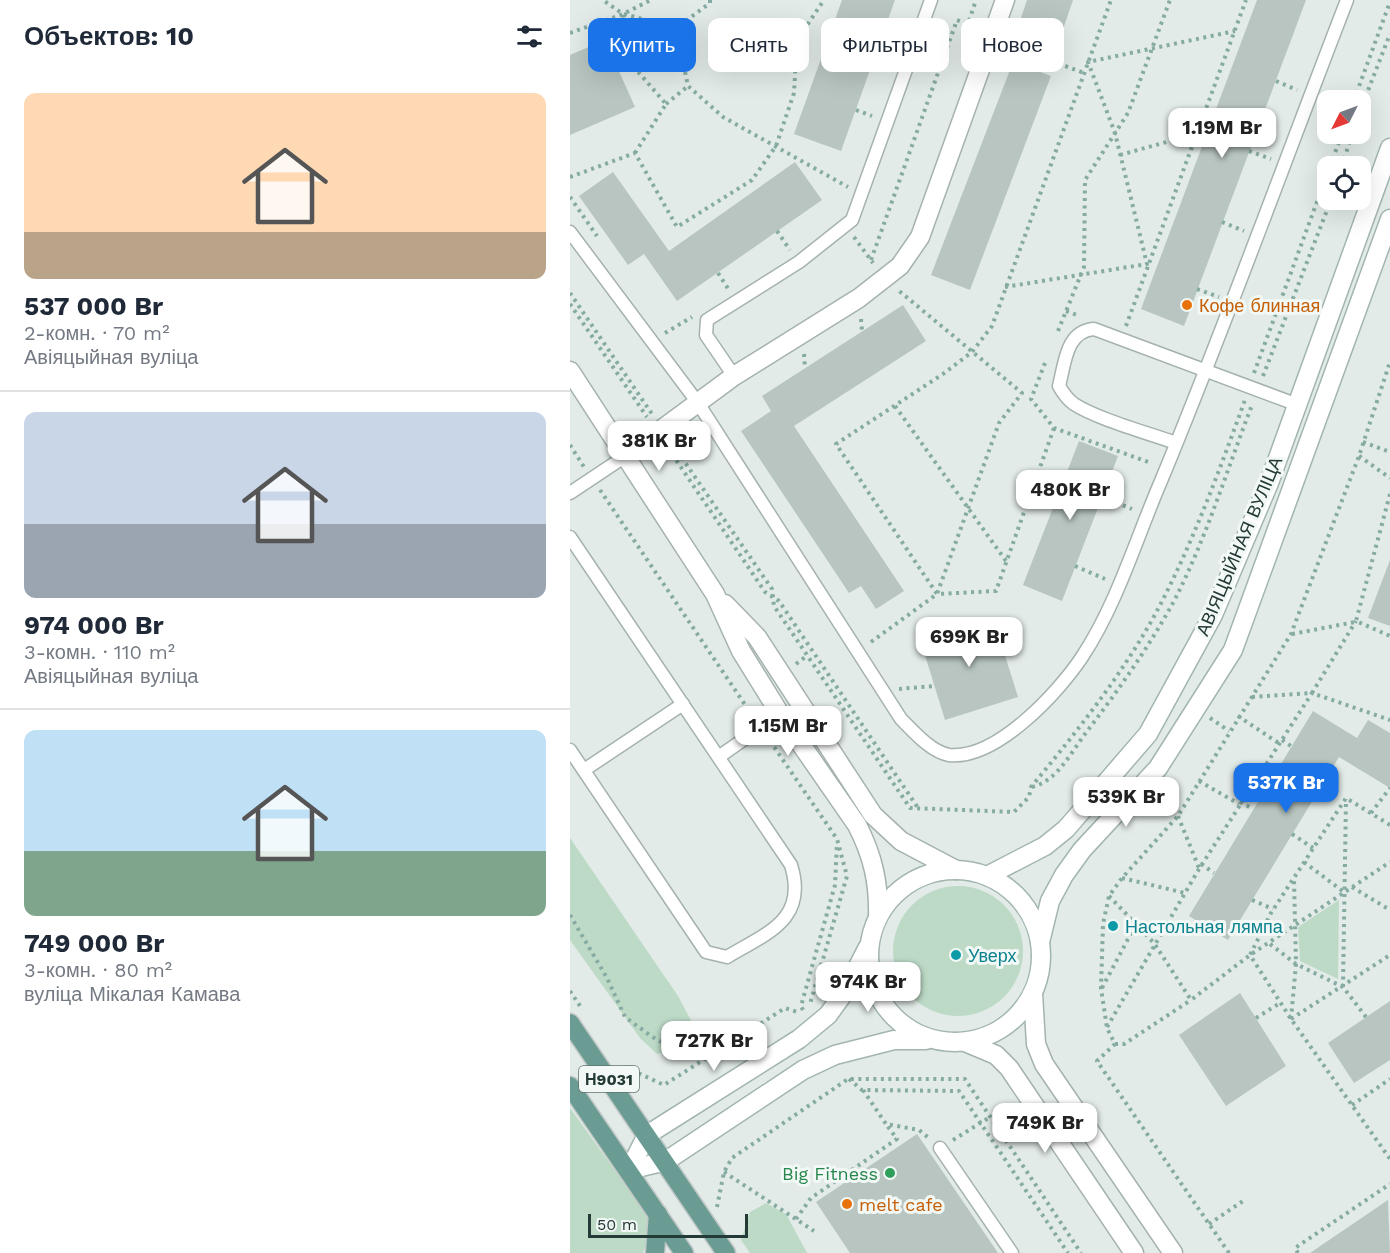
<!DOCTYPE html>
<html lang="ru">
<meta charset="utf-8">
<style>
body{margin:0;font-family:"Work Sans",sans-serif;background:#f2f2f3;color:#1f2937;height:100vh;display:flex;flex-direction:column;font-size:22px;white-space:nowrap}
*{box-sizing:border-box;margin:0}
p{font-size:20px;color:#747a83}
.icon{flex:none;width:33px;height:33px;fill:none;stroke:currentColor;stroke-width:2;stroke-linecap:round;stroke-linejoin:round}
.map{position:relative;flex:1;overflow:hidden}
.details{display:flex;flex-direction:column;background:#fff;width:570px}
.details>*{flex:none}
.hud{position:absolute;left:18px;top:18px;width:570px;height:54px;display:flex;gap:12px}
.needle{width:39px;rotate:228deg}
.fabs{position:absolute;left:747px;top:90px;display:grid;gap:12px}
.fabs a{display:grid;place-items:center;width:54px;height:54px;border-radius:12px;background:#fff;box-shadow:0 6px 24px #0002;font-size:30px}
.scale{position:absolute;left:18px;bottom:15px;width:160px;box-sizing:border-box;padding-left:6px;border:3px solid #243a36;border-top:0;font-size:16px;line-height:21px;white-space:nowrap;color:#243a36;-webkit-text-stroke:4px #f2f8f5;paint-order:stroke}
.price{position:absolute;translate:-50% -51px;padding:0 14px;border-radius:12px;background:#fff;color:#222;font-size:20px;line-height:39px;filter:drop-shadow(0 2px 3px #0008)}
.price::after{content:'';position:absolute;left:50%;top:36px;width:18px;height:14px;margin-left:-9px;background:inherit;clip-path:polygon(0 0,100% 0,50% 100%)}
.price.current{background:#1a73e8;color:#fff}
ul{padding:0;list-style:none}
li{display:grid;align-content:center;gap:12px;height:318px;padding:0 24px}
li+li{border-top:2px solid #e0e1e3}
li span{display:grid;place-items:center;height:186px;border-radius:12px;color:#555}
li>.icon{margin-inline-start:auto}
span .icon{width:108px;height:108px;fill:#fffc;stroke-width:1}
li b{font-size:26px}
h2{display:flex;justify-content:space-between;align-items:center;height:72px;padding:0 24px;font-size:26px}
.tag{padding:0 21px;border-radius:12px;background:#fff;box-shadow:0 6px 24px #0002;font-size:21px;line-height:54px}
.tag.current{background:#1a73e8;color:#fff}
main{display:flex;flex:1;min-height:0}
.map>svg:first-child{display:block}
.green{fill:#bddac7}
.building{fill:#b8c5c1}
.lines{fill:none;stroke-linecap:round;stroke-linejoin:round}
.lane-casing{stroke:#a5b2ae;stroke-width:15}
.street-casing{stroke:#a5b2ae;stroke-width:21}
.secondary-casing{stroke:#a2b5b0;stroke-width:21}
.primary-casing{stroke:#c2c8c7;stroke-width:21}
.path{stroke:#86aba2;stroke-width:4;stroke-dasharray:3 4.5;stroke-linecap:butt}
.lane{stroke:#fff;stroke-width:12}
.street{stroke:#fff;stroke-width:18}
.secondary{stroke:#fff;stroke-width:18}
.primary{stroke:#6b9c93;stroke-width:18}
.food-dot{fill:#e8710a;stroke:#f2f8f5;stroke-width:2}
.culture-dot{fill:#0f9aa8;stroke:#f2f8f5;stroke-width:2}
.leisure-dot{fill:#2e9e5b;stroke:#f2f8f5;stroke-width:2}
.labels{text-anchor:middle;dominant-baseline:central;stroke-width:6;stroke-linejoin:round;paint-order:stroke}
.shield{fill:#f2f8f5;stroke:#62736f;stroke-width:1.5}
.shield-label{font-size:16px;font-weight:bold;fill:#243a36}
.food-label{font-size:18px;fill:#c56008;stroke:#f2f8f5;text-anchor:start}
.street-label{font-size:18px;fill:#243a36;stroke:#f2f8f5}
.culture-label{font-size:18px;fill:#0d838f;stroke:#f2f8f5;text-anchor:start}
.leisure-label{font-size:18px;fill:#27864d;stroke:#f2f8f5;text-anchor:end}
</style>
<main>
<section class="details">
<h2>Объектов: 10<svg class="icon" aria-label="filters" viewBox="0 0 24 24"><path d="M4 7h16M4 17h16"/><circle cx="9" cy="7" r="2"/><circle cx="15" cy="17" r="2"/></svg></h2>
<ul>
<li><span style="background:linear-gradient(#ffd9b3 75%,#b9a48a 0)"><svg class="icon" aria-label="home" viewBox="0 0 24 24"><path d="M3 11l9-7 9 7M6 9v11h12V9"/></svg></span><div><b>537 000 Br</b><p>2-комн. · 70 m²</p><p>Авіяцыйная вуліца</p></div></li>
<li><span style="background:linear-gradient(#c9d6e8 60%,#9aa5b1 0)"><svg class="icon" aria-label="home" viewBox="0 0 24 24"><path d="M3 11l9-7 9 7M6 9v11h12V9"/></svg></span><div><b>974 000 Br</b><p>3-комн. · 110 m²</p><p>Авіяцыйная вуліца</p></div></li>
<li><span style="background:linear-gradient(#bfe0f5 65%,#7fa58c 0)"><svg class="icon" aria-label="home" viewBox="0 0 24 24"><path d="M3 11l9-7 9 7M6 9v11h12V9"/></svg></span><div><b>749 000 Br</b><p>3-комн. · 80 m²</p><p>вуліца Мікалая Камава</p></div></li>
</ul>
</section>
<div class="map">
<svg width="820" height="1253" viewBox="0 0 820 1253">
<rect width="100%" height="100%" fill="#e2ebe7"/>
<g class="green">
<path d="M0 838 108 996 124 1026 106 1048 87 1054 70 1038 0 940Z"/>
<circle cx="388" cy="951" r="65"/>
<path d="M769 900 768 979 730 961 728 927Z"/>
<path d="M0 1108 77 1215 81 1232 73 1253H0Z"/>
<path d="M196 1203 216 1214 237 1253H180L171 1240 180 1212Z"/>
</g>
<g class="building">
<path d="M272 0H325L271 151 224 134Z"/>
<path d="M457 0H503L492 32 451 18Z"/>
<path d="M687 0H736L614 326 571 309Z"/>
<path d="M35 40 65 107 0 135V55Z"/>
<path d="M443 62 481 76 400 290 361 275Z"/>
<path d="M225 162 252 200 107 301 74 254 58 265 9 196 43 172 99 251Z"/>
<path d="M333 305 356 341 224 426 334 591 306 609 291 586 279 593 171 431 201 411 192 396Z"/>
<path d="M509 441 548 456 492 601 453 585Z"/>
<path d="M820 560V626L798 618Z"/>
<path d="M423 617 448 697 375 720 350 639Z"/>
<path d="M743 711 787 738 798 720 820 733V788L769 757 658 940 619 916Z"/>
<path d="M670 993 716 1066 656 1106 609 1035Z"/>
<path d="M820 1001V1060L784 1083 758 1043Z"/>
<path d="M347 1134 428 1253H280L246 1202Z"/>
<path d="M818 1200 820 1253H740Z"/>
</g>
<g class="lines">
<g class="lane-casing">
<g id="lane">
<path d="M0 232 128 403 331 719C343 731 361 752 379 755 426 760 488 693 512 657 547 604 566 539 591 481 657 322 715 160 777 0"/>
<path d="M164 376 136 335 137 320 229 262 282 220 361 0"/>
<path d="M606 443C578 433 527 419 504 404 497 399 493 393 489 386 495 363 496 331 524 329L728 405"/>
<path d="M0 493 57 455"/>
<path d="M0 537 221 865C238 920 197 933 157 957L136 952 0 750"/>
<path d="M150 756 210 714"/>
<path d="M14 770 113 704"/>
<path d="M370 1148 442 1253"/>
</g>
</g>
<g class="street-casing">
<g id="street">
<path d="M0 371 145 594 171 651 210 714 287 825C303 856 309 883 308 917"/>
<path d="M57 455 164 376 289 298 330 266 350 237 435 0"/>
<path d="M155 604 187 637 303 815 331 841 386 870"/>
<path d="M463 993 466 1044 474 1064 603 1253"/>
<path d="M395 1042 426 1055 439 1068 564 1253"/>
</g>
</g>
<g class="secondary-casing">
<g id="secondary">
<circle cx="385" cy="956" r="86"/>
<path d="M417 876 475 846 496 829 578 734 643 615 699 483 820 148"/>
<path d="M470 942 480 901 494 875 512 850 588 768 663 650 820 219"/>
<path d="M59 1170 77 1135 229 1039 258 1015 276 990 298 947"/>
<path d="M59 1170 96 1161 233 1070 265 1055 324 1040H356"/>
</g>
</g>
<g class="primary-casing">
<g id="primary">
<path d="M0 1023 156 1253"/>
<path d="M0 1086 114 1253"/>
<path d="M85 1253 88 1214"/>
</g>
</g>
<g class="path">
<path d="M140 0V3L106 28 118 86 153 117 278 187"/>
<path d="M54 14 106 28"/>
<path d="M0 33 53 14 33 0"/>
<path d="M311 40 327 45"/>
<path d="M439 45 514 73"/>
<path d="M706 81 727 90"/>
<path d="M784 100 820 2"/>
<path d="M96 104 118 86"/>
<path d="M286 110 302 116"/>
<path d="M790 111 820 34"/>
<path d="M679 151 701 159"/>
<path d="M65 153 96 104 63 66 53 14 81 0"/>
<path d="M550 155 625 134"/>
<path d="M760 166 772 134"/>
<path d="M772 166 782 134"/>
<path d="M0 177 65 153 107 227 182 180 206 146 224 93 227 40 254 0"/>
<path d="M0 197 27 236"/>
<path d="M652 222 674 231"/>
<path d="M207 231 220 250"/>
<path d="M284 237 303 263"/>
<path d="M301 260 387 20 398 24 406 0"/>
<path d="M148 273 159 290"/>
<path d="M435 287 577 264 545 133 518 62 665 31"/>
<path d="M627 289 649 297"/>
<path d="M0 293 82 414"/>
<path d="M0 304 77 417"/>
<path d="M496 311 510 316"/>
<path d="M291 319 292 331"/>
<path d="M556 326 676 0"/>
<path d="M488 331 514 267 515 180 558 113 600 0"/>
<path d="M95 333 122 317"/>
<path d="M234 354 235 368"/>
<path d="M475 363 461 399 484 428 581 463"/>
<path d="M684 373 758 172"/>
<path d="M693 376 761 200"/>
<path d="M325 406 436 561"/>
<path d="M484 428 426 591 367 594 266 444 373 374 402 352 422 326 541 0"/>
<path d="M793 442 820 452"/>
<path d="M0 445 14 467"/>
<path d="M103 445 202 589 204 606 340 808 444 812 459 797 461 787C505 734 548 680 582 620 620 551 648 474 675 400"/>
<path d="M98 448 195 592 209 601 348 808"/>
<path d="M789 456 820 478"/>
<path d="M30 490 182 715"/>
<path d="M820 494 786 621 820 636"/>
<path d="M532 497 562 509"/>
<path d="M505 566 535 579"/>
<path d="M722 634 785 622"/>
<path d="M301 642 367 594 429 423 452 393 328 290"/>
<path d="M226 664 238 655"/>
<path d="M329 689 364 686"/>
<path d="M682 697 742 693 786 621"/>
<path d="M668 716 710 744"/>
<path d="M640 718 659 731"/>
<path d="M712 740 721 746"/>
<path d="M200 741 267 839 277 876 240 1004"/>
<path d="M629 781 669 804"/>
<path d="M462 787C487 781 500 754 515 734 547 692 579 647 604 601 636 539 657 470 682 405"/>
<path d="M670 802 683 809"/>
<path d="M801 813 820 788"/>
<path d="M608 816 629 868"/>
<path d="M820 825 776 798 701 913 680 955 721 1019 820 1159"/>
<path d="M722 834 743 848"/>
<path d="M734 862 774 892"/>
<path d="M631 864 644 873"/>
<path d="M552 878 615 893"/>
<path d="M782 887 820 910"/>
<path d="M539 896 584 943 621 1000 680 955 820 862"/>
<path d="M682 900 703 909"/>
<path d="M0 915 37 978 55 1017 81 1036 112 1054 141 1055"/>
<path d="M700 944 726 964 773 987 796 1017"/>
<path d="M773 987 776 799"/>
<path d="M532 988 567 922"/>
<path d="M0 991 10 1006"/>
<path d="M233 1010 231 1006 265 885 267 843"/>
<path d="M686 1018 710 1003"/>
<path d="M721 1019 726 964 724 879"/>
<path d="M721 1019 820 955"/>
<path d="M537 1027 629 869 742 693 820 720"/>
<path d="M545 1044H554L621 1000"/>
<path d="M55 1067 94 1085 215 1008 230 1013"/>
<path d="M279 1079 292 1090 389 1091 498 1253"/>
<path d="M293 1090 316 1124 349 1130 360 1139"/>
<path d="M782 1105 820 1079"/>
<path d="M383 1140 420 1117"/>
<path d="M154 1172 244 1231"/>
<path d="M147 1207 154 1172 162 1158 278 1079H395L511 1253"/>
<path d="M226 1219 241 1198 327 1139 316 1124"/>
<path d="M639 1224 673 1201"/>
<path d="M659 1253 527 1061 545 1044 537 1028 531 988 533 924 539 896 552 878 608 816 721 634 789 456 820 362"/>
<path d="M728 1253 725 1248 820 1184"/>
</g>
<use href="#lane" class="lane"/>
<use href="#street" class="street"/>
<use href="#secondary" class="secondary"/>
<use href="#primary" class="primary"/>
</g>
<g class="food-dot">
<circle cx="617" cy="305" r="6"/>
<circle cx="277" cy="1204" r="6"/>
</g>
<g class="culture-dot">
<circle cx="543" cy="926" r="6"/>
<circle cx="386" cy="955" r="6"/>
</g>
<circle class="leisure-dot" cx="320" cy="1173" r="6"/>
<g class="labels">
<rect class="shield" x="9" y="1066" width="60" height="26" rx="4.5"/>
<g class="shield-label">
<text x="39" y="1079">Н9031</text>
</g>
<g class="food-label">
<text x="629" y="305">Кофе блинная</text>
<text x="289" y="1204">melt cafe</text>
</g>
<g class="street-label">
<text transform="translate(669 546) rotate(-67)">АВІЯЦЫЙНАЯ ВУЛІЦА</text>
</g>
<g class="culture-label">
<text x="555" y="926">Настольная лямпа</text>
<text x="398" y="955">Уверх</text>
</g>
<g class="leisure-label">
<text x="308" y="1173">Big Fitness</text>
</g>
</g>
</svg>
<div class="fabs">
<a><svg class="needle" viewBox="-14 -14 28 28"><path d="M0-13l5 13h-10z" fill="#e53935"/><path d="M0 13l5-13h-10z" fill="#747a83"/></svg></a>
<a><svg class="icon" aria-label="locate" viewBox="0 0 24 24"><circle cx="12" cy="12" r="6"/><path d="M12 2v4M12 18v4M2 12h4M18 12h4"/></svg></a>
</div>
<div class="scale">50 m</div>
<b class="price" style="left:652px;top:159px">1.19M Br</b>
<b class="price" style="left:89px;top:472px">381K Br</b>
<b class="price" style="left:500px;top:521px">480K Br</b>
<b class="price" style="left:399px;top:668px">699K Br</b>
<b class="price" style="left:218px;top:757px">1.15M Br</b>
<b class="price current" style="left:716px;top:814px">537K Br</b>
<b class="price" style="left:556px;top:828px">539K Br</b>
<b class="price" style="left:298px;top:1013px">974K Br</b>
<b class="price" style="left:144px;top:1072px">727K Br</b>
<b class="price" style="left:475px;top:1154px">749K Br</b>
<div class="hud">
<a class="tag current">Купить</a>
<a class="tag">Снять</a>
<a class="tag">Фильтры</a>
<a class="tag">Новое</a>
</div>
</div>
</main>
